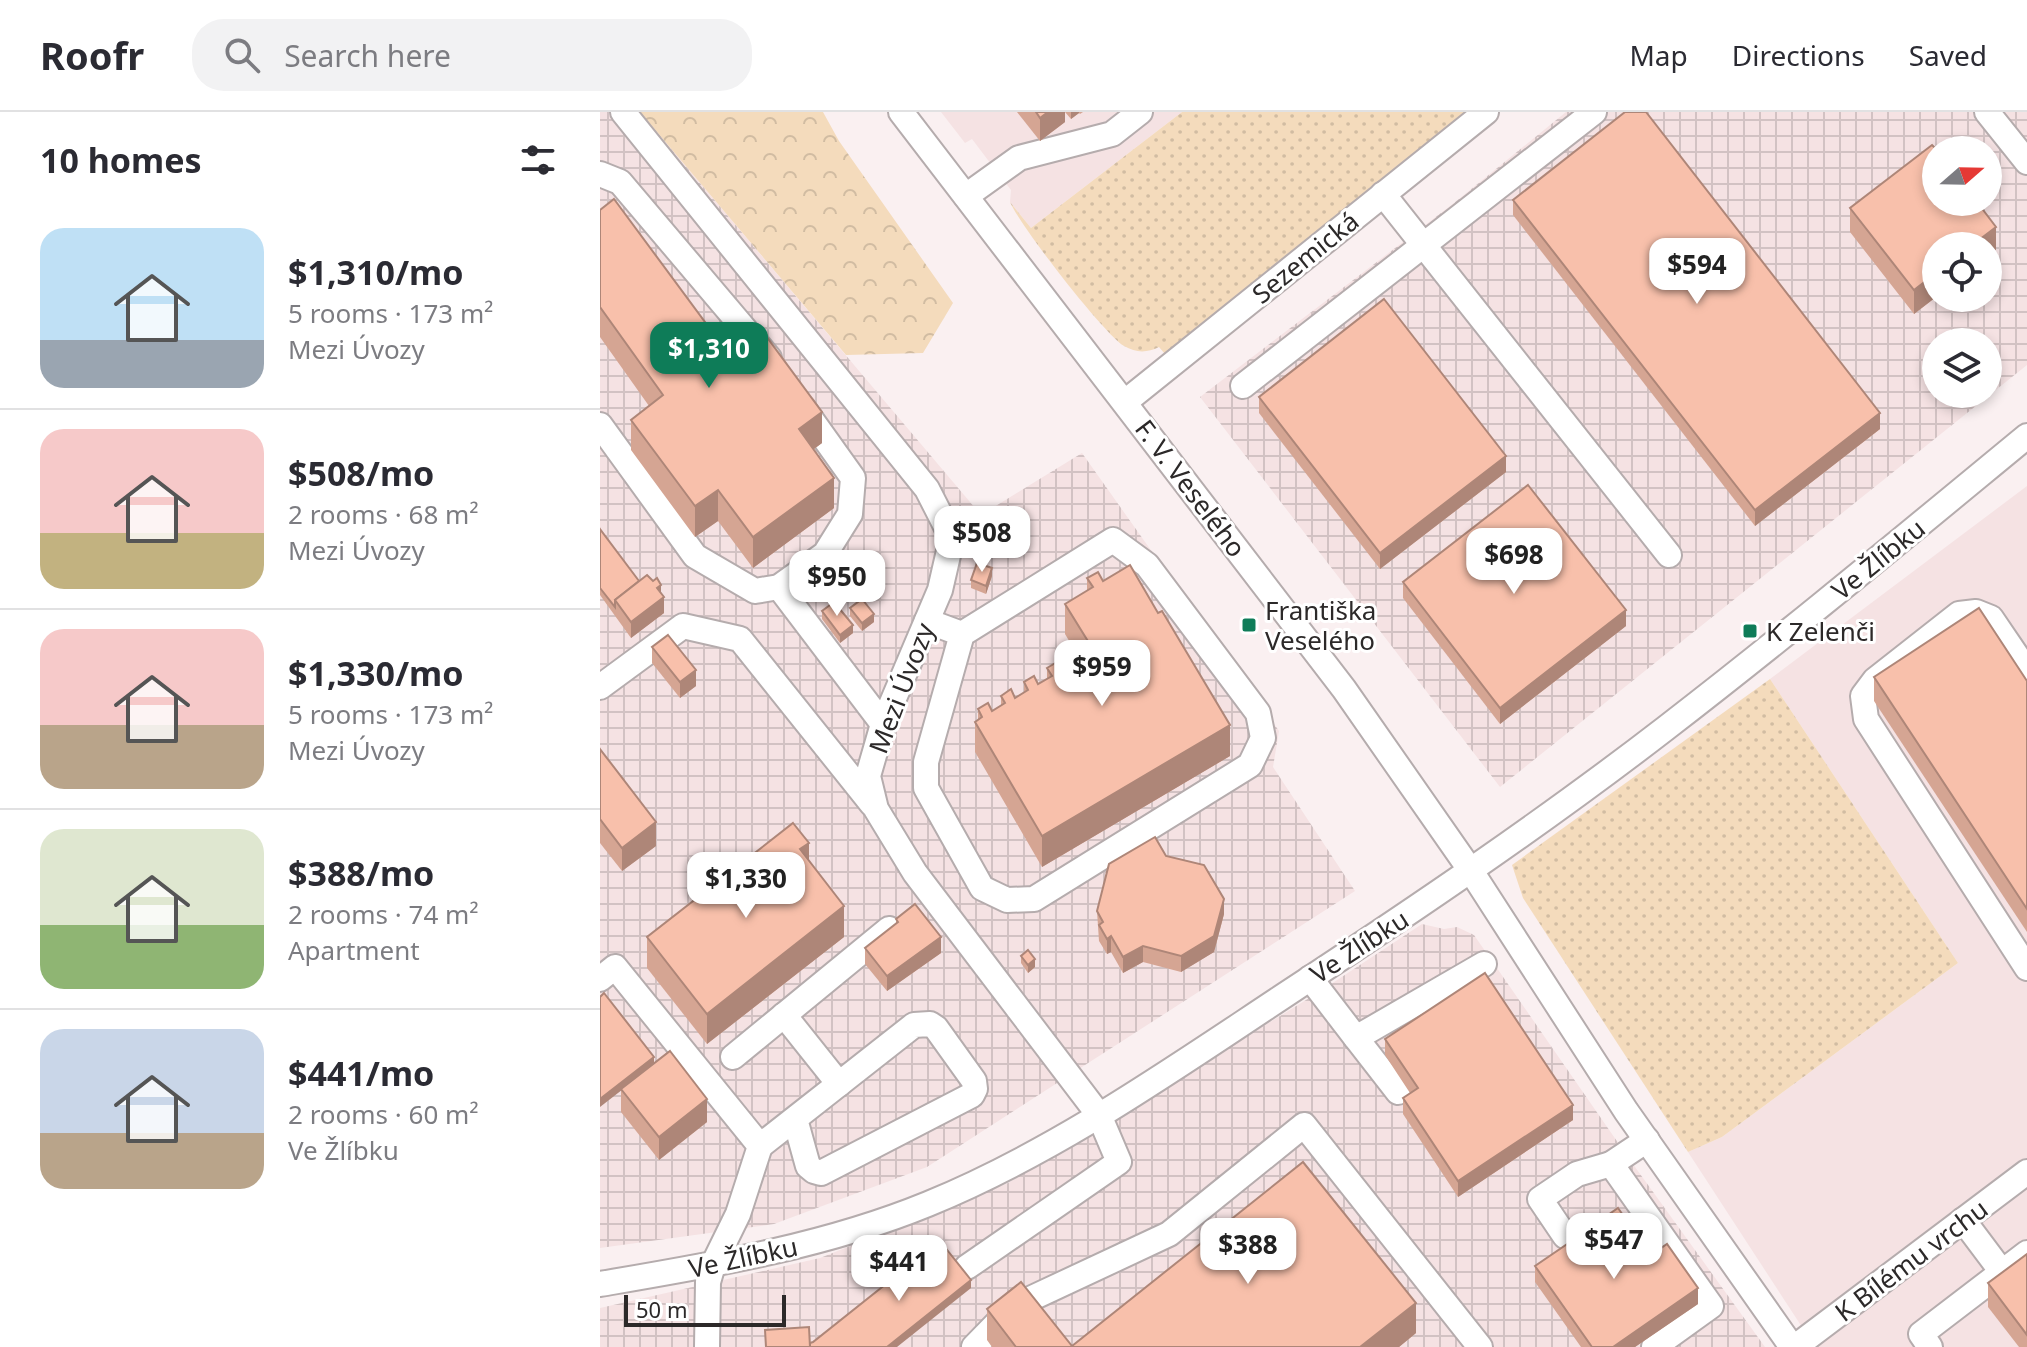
<!DOCTYPE html>
<meta charset="utf-8">
<style>
body{margin:0;font-family:"Noto Sans",sans-serif;background:#f2f2f3;color:#2b2b33;height:100vh;display:flex;flex-direction:column;font-size:30px;white-space:nowrap}
*{box-sizing:border-box;margin:0}
p{font-size:26px;color:#7c7c81}
.icon{flex:none;width:44px;height:44px;fill:none;stroke:currentColor;stroke-width:2;stroke-linecap:round;stroke-linejoin:round}
.map{position:relative;flex:1;overflow:hidden}
.panel{display:flex;flex-direction:column;background:#fff;width:600px}
.panel>*{flex:none}
.needle{width:52px;rotate:70deg}
.tools{position:absolute;left:1322px;top:24px;display:grid;gap:16px}
.tools a{display:grid;place-items:center;width:80px;height:80px;border-radius:50%;background:#fff;box-shadow:0 4px 12px #0003;font-size:40px}
.scale{position:absolute;left:24px;bottom:20px;width:162px;box-sizing:border-box;padding-left:8px;border:4px solid #2c2929;border-top:0;font-size:22px;line-height:28px;white-space:nowrap;color:#2c2929;-webkit-text-stroke:6px #fff;paint-order:stroke}
.price{position:absolute;translate:-50% -68px;padding:0 18px;border-radius:16px;background:#fff;color:#222;font-size:26px;line-height:52px;filter:drop-shadow(0 2px 4px #0008)}
.price::after{content:'';position:absolute;left:50%;top:48px;width:24px;height:18px;margin-left:-12px;background:inherit;clip-path:polygon(0 0,100% 0,50% 100%)}
.price.current{background:#0e7c58;color:#fff}
ul{padding:0;list-style:none}
li{display:flex;align-items:center;gap:24px;height:200px;padding:0 40px}
li+li{border-top:2px solid #e1e1e2}
li span{display:grid;place-items:center;flex:none;width:224px;height:160px;border-radius:24px;color:#555}
li>.icon{margin-inline-start:auto}
span .icon{width:96px;height:96px;fill:#fffc;stroke-width:1}
li b{font-size:34px}
h2{display:flex;justify-content:space-between;align-items:center;height:96px;padding:0 40px;font-size:34px}
header{display:flex;align-items:center;gap:48px;box-sizing:border-box;height:112px;padding:0 40px;background:#fff;border-bottom:2px solid #e1e1e2}
header strong{font-size:38px}
nav{display:flex;gap:44px;margin-inline-start:auto;font-size:28px}
.search{width:560px;height:72px;background:#f2f2f3;display:flex;align-items:center;gap:20px;box-sizing:border-box;padding:0 28px;border-radius:32px;color:#7c7c81;font-size:30px}
main{display:flex;flex:1;min-height:0}
.map>svg:first-child{display:block}
.built{fill:#f5e2e3}
.industrial{fill:url(#industrial-grid);fill-rule:evenodd}
.grass{fill:url(#grass-dots)}
.forest{fill:url(#forest-crowns)}
.lines{fill:none;stroke-linecap:round;stroke-linejoin:round}
.minor-casing{stroke:#b5acad;stroke-width:28}
.minor{stroke:#fff;stroke-width:24}
.wall{fill:#d5a593}
.shaded-wall{fill:#ae8678}
.building{fill:#f8c0ab;stroke:#ae8678;stroke-width:2}
.poi-dot{fill:#0e7c58;stroke:#fff;stroke-width:3}
.labels{text-anchor:middle;dominant-baseline:central;stroke-width:6;stroke-linejoin:round;paint-order:stroke}
.street-label{font-size:26px;fill:#2c2929;stroke:#fff}
.poi-label{font-size:26px;fill:#2c2929;stroke:#fff;text-anchor:start}
</style>
<header>
<strong>Roofr</strong>
<div class="search"><svg class="icon" aria-label="search" viewBox="0 0 24 24"><circle cx="10" cy="10" r="6"/><path d="M15 15l6 6"/></svg>Search here</div>
<nav><a>Map</a><a>Directions</a><a>Saved</a></nav>
</header>
<main>
<section class="panel">
<h2>10 homes<svg class="icon" aria-label="filters" viewBox="0 0 24 24"><path d="M4 7h16M4 17h16"/><circle cx="9" cy="7" r="2"/><circle cx="15" cy="17" r="2"/></svg></h2>
<ul>
<li><span style="background:linear-gradient(#bfe0f5 70%,#9aa5b1 0)"><svg class="icon" aria-label="home" viewBox="0 0 24 24"><path d="M3 11l9-7 9 7M6 9v11h12V9"/></svg></span><div><b>$1,310/mo</b><p>5 rooms · 173 m²</p><p>Mezi Úvozy</p></div></li>
<li><span style="background:linear-gradient(#f6c9c9 65%,#c2b280 0)"><svg class="icon" aria-label="home" viewBox="0 0 24 24"><path d="M3 11l9-7 9 7M6 9v11h12V9"/></svg></span><div><b>$508/mo</b><p>2 rooms · 68 m²</p><p>Mezi Úvozy</p></div></li>
<li><span style="background:linear-gradient(#f6c9c9 60%,#b9a48a 0)"><svg class="icon" aria-label="home" viewBox="0 0 24 24"><path d="M3 11l9-7 9 7M6 9v11h12V9"/></svg></span><div><b>$1,330/mo</b><p>5 rooms · 173 m²</p><p>Mezi Úvozy</p></div></li>
<li><span style="background:linear-gradient(#dfe7d0 60%,#8fb573 0)"><svg class="icon" aria-label="home" viewBox="0 0 24 24"><path d="M3 11l9-7 9 7M6 9v11h12V9"/></svg></span><div><b>$388/mo</b><p>2 rooms · 74 m²</p><p>Apartment</p></div></li>
<li><span style="background:linear-gradient(#c9d6e8 65%,#b9a48a 0)"><svg class="icon" aria-label="home" viewBox="0 0 24 24"><path d="M3 11l9-7 9 7M6 9v11h12V9"/></svg></span><div><b>$441/mo</b><p>2 rooms · 60 m²</p><p>Ve Žlíbku</p></div></li>
</ul>
</section>
<div class="map">
<svg width="1427" height="1235" viewBox="0 0 1427 1235">
<defs>
<pattern id="industrial-grid" width="8" height="8" patternUnits="userSpaceOnUse" patternTransform="scale(2)"><rect width="8" height="8" fill="#f5e2e3"/><path d="M0 4h8M4 0v8" fill="none" stroke="#d2c2c3"/></pattern>
<pattern id="grass-dots" width="8" height="8" patternUnits="userSpaceOnUse" patternTransform="scale(2)"><rect width="8" height="8" fill="#f4dbbc"/><path d="M2 2h.1M6 6h.1" fill="none" stroke="#d1bca2" stroke-width="1.8" stroke-linecap="round"/></pattern>
<pattern id="forest-crowns" width="20" height="18" patternUnits="userSpaceOnUse" patternTransform="scale(2)"><rect width="20" height="18" fill="#f4dbbc"/><path d="M2 6a3 3 0 1 1 6 0M12 15a3 3 0 1 1 6 0" fill="none" stroke="#d1bca2"/></pattern>
</defs>
<rect width="100%" height="100%" fill="#faf0f1"/>
<g class="built">
<path d="M341 0H582L431 116 410 90 411 78 397 60 372 27 365 31Z"/>
<path d="M1427 374V1235H1215L1088 1040 1122 1025 1358 851 1170 567Z"/>
</g>
<g class="industrial">
<path d="M0 0H40L381 403 482 341 679 619 673 655 755 779 327 1055 174 1112 0 1136Z"/>
<path d="M966 0H1427V253L900 675 600 285 854 91ZM1336 38H1388V90H1336ZM1336 134H1388V186H1336ZM1336 230H1388V282H1336Z"/>
<path d="M822 812 844 817 857 815 874 823 1030 1048 1165 1235H0V1196L220 1146 408 1071 719 880Z"/>
</g>
<g class="grass">
<path d="M582 0H866L565 242 559 235C547 241 536 241 524 234 504 222 420 114 410 90L431 116Z"/>
<path d="M1170 567 1358 851 1122 1025 1088 1040 923 786 912 753Z"/>
</g>
<path class="forest" d="M40 0H223L239 29 353 191 323 241 246 243Z"/>
<g class="lines">
<g class="minor-casing">
<g id="minor">
<path d="M23 0 327 377 352 426 340 478 283 612 268 664 276 697 315 761 499 1003 519 1050 367 1155"/>
<path d="M301 0 744 577 871 759 1026 999 1192 1235"/>
<path d="M1387 0 1427 50"/>
<path d="M0 62 20 70 169 246"/>
<path d="M783 82 1069 443"/>
<path d="M366 84 419 46 512 22 540 0"/>
<path d="M643 274 994 0"/>
<path d="M525 290 886 0"/>
<path d="M0 313 95 444 155 479 179 475 225 442 250 402 253 366 203 296"/>
<path d="M179 475 283 612"/>
<path d="M327 509 362 522 513 428 547 453 658 601 663 626 650 653 434 787 407 788 382 776 326 676V650L362 522"/>
<path d="M1427 559 1391 506 1376 500 1359 502 1275 568 1263 584 1266 607 1427 856"/>
<path d="M0 575 83 514 140 527 272 692"/>
<path d="M710 866 756 926 884 852"/>
<path d="M0 867 15 855 160 1034 138 1102 113 1153 108 1170 107 1235"/>
<path d="M184 903 239 972"/>
<path d="M756 926 798 980"/>
<path d="M133 945 289 817"/>
<path d="M1047 1028 1011 1052 1111 1194 1054 1235"/>
<path d="M160 1034 314 913 330 912 336 916 374 969 375 977 372 983 221 1061 214 1059 208 1054 195 1007"/>
<path d="M1363 1108 1402 1160"/>
<path d="M965 1124 940 1087 977 1062 1011 1052"/>
<path d="M0 1172C111 1153 223 1135 328 1092 455 1040 570 959 685 883 814 798 943 711 1066 616 1188 522 1308 422 1427 324"/>
<path d="M374 1235 413 1195 569 1122 704 1013 880 1235"/>
<path d="M1195 1235 1427 1060"/>
<path d="M1330 1235 1321 1222 1427 1141"/>
</g>
</g>
<use href="#minor" class="minor"/>
</g>
<g class="wall">
<path d="M417 0H465V10L440 29Z"/>
<path d="M465 0H483L480 2 479 1 471 7Z"/>
<path d="M913 88 1280 317 1155 414 913 103Z"/>
<path d="M1250 96 1396 138 1336 134V185L1314 202 1250 120Z"/>
<path d="M0 98 125 237 222 331 214 337 234 396 153 456 118 409 95 425 31 338V308L49 294 0 225Z"/>
<path d="M659 285 906 360 780 457 659 301Z"/>
<path d="M0 417 39 469 61 481 64 501 31 526 0 483Z"/>
<path d="M392 464 386 482 371 476V468Z"/>
<path d="M487 466 503 469 630 644 442 755 375 640V610L378 608V597L392 599 401 594V584L415 586 424 580V570L438 572 447 567V556L462 558 480 547 465 522V492L487 479Z"/>
<path d="M803 470 1026 514 900 612 803 486Z"/>
<path d="M250 496 274 510 262 519 250 504Z"/>
<path d="M222 499 253 521 240 531 222 507Z"/>
<path d="M52 535 96 574 80 586 52 551Z"/>
<path d="M1274 565 1427 569V820L1274 589Z"/>
<path d="M0 637 56 734 22 759 0 731Z"/>
<path d="M566 744 624 802 614 840 581 860 543 850 523 861 511 840 507 842 499 829 497 799Z"/>
<path d="M209 749 244 825 107 932 47 856V825Z"/>
<path d="M296 807 341 841 287 879 265 852V836L296 812Z"/>
<path d="M421 844 435 855 428 861 421 851Z"/>
<path d="M785 927 973 1008 858 1085 803 1002V986L810 981 785 943Z"/>
<path d="M54 951 107 1010 59 1048 21 1000V979Z"/>
<path d="M981 1122 1051 1143 1098 1192 1035 1235H981L935 1170V1154L970 1130V1124Z"/>
<path d="M1427 1142V1235H1419L1388 1195V1171Z"/>
<path d="M387 1197 472 1234 816 1221 799 1235H392L387 1228Z"/>
</g>
<g class="shaded-wall">
<path d="M448 0H465V10L440 29V6Z"/>
<path d="M471 0H479V1L471 7Z"/>
<path d="M1396 115V138L1388 145V134H1371Z"/>
<path d="M1336 161V185L1314 202V178Z"/>
<path d="M222 300V331L199 348V317Z"/>
<path d="M1280 301V317L1155 414V398Z"/>
<path d="M906 344V360L780 457V441Z"/>
<path d="M234 366V396L153 456V425Z"/>
<path d="M118 378V409L95 425V394Z"/>
<path d="M392 456V464L386 482V474Z"/>
<path d="M61 473V488L64 485V501L31 526V510L57 476Z"/>
<path d="M1026 498V514L900 612V596Z"/>
<path d="M274 502V510L262 519V511Z"/>
<path d="M253 513V521L240 531V523Z"/>
<path d="M96 558V574L80 586V570Z"/>
<path d="M630 613V644L442 755V724Z"/>
<path d="M56 710V734L22 759V736Z"/>
<path d="M209 731V761L200 737Z"/>
<path d="M624 787V802L614 840 581 860V844Z"/>
<path d="M244 794V825L107 932V902Z"/>
<path d="M511 824V840L507 842V827Z"/>
<path d="M341 825V841L287 879V864Z"/>
<path d="M543 834V850L523 861V845Z"/>
<path d="M435 847V855L428 861V853Z"/>
<path d="M54 945V953L0 995V987Z"/>
<path d="M107 987V1010L59 1048V1025Z"/>
<path d="M973 993V1008L858 1085V1069Z"/>
<path d="M371 1168V1176L297 1235H287Z"/>
<path d="M1098 1176V1192L1035 1235H1013Z"/>
<path d="M816 1191V1221L799 1235H760Z"/>
</g>
<g class="building">
<path d="M436 0H448L440 6Z"/>
<path d="M1025 0H1046L1280 301 1155 398 913 88Z"/>
<path d="M1332 33 1337 38 1336 90H1377L1396 115 1371 134H1336V161L1314 178 1250 96Z"/>
<path d="M14 87 125 237 158 213 222 300 199 317 234 366 153 425 118 378 95 394 31 308 63 283 0 195V98Z"/>
<path d="M784 187 906 344 780 441 659 285Z"/>
<path d="M928 373 1026 498 900 596 803 470Z"/>
<path d="M0 417 39 469 15 488V495L0 476Z"/>
<path d="M377 451 392 456 386 474 371 468Z"/>
<path d="M530 453 558 501 562 499 630 613 442 724 375 610 382 605 378 597 388 591 392 599 405 591 401 584 411 577 415 586 428 578 424 570 434 564 438 572 452 564 447 556 457 550 462 558 494 539 465 492 493 475 487 466 498 460 503 469Z"/>
<path d="M47 463 53 469 57 466 61 473 57 476 64 485 31 510 15 488Z"/>
<path d="M262 487 274 502 262 511 250 496Z"/>
<path d="M234 490 253 513 240 523 222 499Z"/>
<path d="M1379 496 1427 569V797L1274 565Z"/>
<path d="M68 523 96 558 80 570 52 535Z"/>
<path d="M0 637 56 710 22 736 0 707Z"/>
<path d="M193 711 209 731 200 737 244 794 107 902 47 825Z"/>
<path d="M555 725 566 744 604 753 624 787 614 824 581 844 543 834 523 845 511 824 507 827 499 813 503 810 497 799 509 752Z"/>
<path d="M315 792 341 825 287 864 265 836 298 810 296 807Z"/>
<path d="M428 838 435 847 428 853 421 844Z"/>
<path d="M885 861 973 993 858 1069 803 986 818 976 785 927Z"/>
<path d="M4 881 54 945 0 987V885Z"/>
<path d="M70 939 107 987 59 1025 21 977Z"/>
<path d="M703 1050 816 1191 760 1235H416L387 1197 421 1170 472 1234Z"/>
<path d="M1018 1096 1051 1143 1067 1132 1098 1176 1013 1235H992L935 1154 973 1128 970 1124 978 1118 981 1122Z"/>
<path d="M340 1129 371 1168 287 1235H210V1231L213 1230Z"/>
<path d="M1427 1142V1223L1388 1171Z"/>
<path d="M209 1215 210 1235H166L165 1218Z"/>
</g>
<g class="poi-dot">
<rect x="641" y="505" width="16" height="16" rx="4"/>
<rect x="1142" y="511" width="16" height="16" rx="4"/>
</g>
<g class="labels">
<g class="street-label">
<text transform="translate(705 145) rotate(-39)">Sezemická</text>
<text transform="translate(591 376) rotate(53)">F. V. Veselého</text>
<text transform="translate(1278 447) rotate(-39)">Ve Žlíbku</text>
<text transform="translate(301 576) rotate(-69)">Mezi Úvozy</text>
<text transform="translate(759 834) rotate(-33)">Ve Žlíbku</text>
<text transform="translate(143 1145) rotate(-12)">Ve Žlíbku</text>
<text transform="translate(1311 1148) rotate(-37)">K Bílému vrchu</text>
</g>
<g class="poi-label">
<text x="665" y="498">Františka<tspan x="665" dy="30">Veselého</tspan></text>
<text x="1166" y="519">K Zelenči</text>
</g>
</g>
</svg>
<div class="tools">
<a><svg class="needle" viewBox="-14 -14 28 28"><path d="M0-13l5 13h-10z" fill="#e53935"/><path d="M0 13l5-13h-10z" fill="#7c7c81"/></svg></a>
<a><svg class="icon" aria-label="locate" viewBox="0 0 24 24"><circle cx="12" cy="12" r="6"/><path d="M12 2v4M12 18v4M2 12h4M18 12h4"/></svg></a>
<a><svg class="icon" aria-label="layers" viewBox="0 0 24 24"><path d="M12 4l9 5-9 5-9-5zM3 14l9 5 9-5"/></svg></a>
</div>
<div class="scale">50 m</div>
<b class="price" style="left:1097px;top:194px">$594</b>
<b class="price current" style="left:109px;top:278px">$1,310</b>
<b class="price" style="left:382px;top:462px">$508</b>
<b class="price" style="left:914px;top:484px">$698</b>
<b class="price" style="left:237px;top:506px">$950</b>
<b class="price" style="left:502px;top:596px">$959</b>
<b class="price" style="left:146px;top:808px">$1,330</b>
<b class="price" style="left:1014px;top:1169px">$547</b>
<b class="price" style="left:648px;top:1174px">$388</b>
<b class="price" style="left:299px;top:1191px">$441</b>
</div>
</main>
